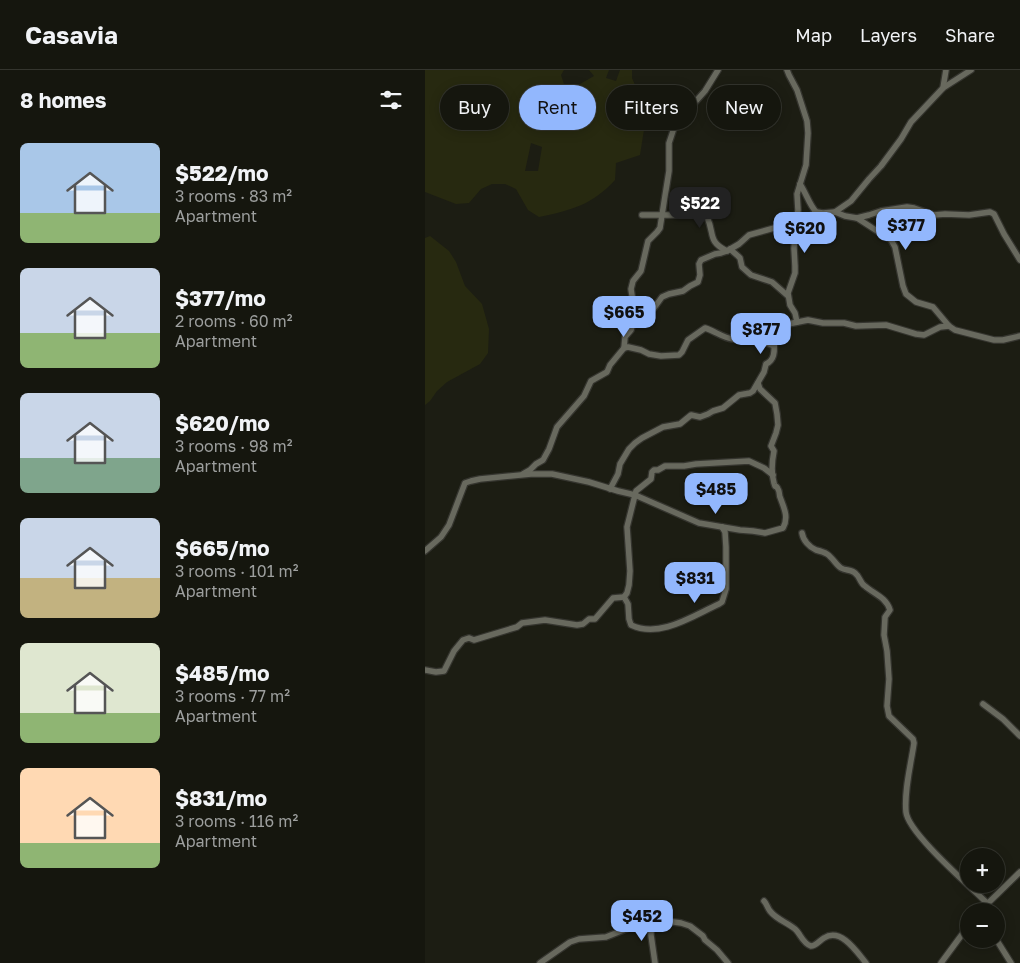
<!DOCTYPE html>
<meta charset="utf-8">
<style>
body{margin:0;font-family:"Golos Text",sans-serif;background:#1e1f17;color:#f1f3f6;height:100vh;display:flex;flex-direction:column;font-size:19px;white-space:nowrap}
*{box-sizing:border-box;margin:0}
p{font-size:16px;color:#9d9f9e}
.icon{flex:none;width:28px;height:28px;fill:none;stroke:currentColor;stroke-width:2;stroke-linecap:round;stroke-linejoin:round}
.map{position:relative;flex:1;overflow:hidden}
.panel{display:flex;flex-direction:column;background:#15160e;width:425px}
.panel>*{flex:none}
.hud{position:absolute;left:15px;top:15px;width:475px;height:45px;display:flex;gap:10px}
.tools{position:absolute;left:535px;top:778px;display:grid;gap:10px}
.tools a{display:grid;place-items:center;width:45px;height:45px;border-radius:50%;background:#15160e;box-shadow:0 2px 12px #0003,0 0 0 1px #34352e;font-size:25px}
.price{position:absolute;translate:-50% -42px;padding:0 11px;border-radius:10px;background:#92b7fd;color:#111;font-size:16px;line-height:32px;filter:drop-shadow(0 1px 2px #0008)}
.price::after{content:'';position:absolute;left:50%;top:30px;width:15px;height:11px;margin-left:-8px;background:inherit;clip-path:polygon(0 0,100% 0,50% 100%)}
.price.on{background:#222;color:#fff}
ul{padding:0;list-style:none}
li{display:flex;align-items:center;gap:15px;height:125px;padding:0 20px}
li span{display:grid;place-items:center;flex:none;width:140px;height:100px;border-radius:8px;color:#555}
li>.icon{margin-inline-start:auto}
span .icon{width:60px;height:60px;fill:#fffc;stroke-width:1}
li b{font-size:21px}
h2{display:flex;justify-content:space-between;align-items:center;height:60px;padding:0 20px;font-size:21px}
.tag{padding:0 18px;border-radius:22px;background:#15160e;box-shadow:0 2px 12px #0003,0 0 0 1px #34352e;font-size:18px;line-height:45px}
.tag.on{background:#92b7fd;color:#111}
header{display:flex;align-items:center;gap:30px;box-sizing:border-box;height:70px;padding:0 25px;background:#15160e;border-bottom:1px solid #34352e}
header strong{font-size:24px}
nav{display:flex;gap:28px;margin-inline-start:auto;font-size:18px}
main{display:flex;flex:1;min-height:0}
.map>svg:first-child{display:block}
.green{fill:#272910;fill-rule:evenodd}
.lines{fill:none;stroke-linecap:round;stroke-linejoin:round}
.minor-casing{stroke:#35352f;stroke-width:8}
.minor{stroke:#68695e;stroke-width:5.5}
</style>
<header>
<strong>Casavia</strong>
<nav><a>Map</a><a>Layers</a><a>Share</a></nav>
</header>
<main>
<section class="panel">
<h2>8 homes<svg class="icon" aria-label="filters" viewBox="0 0 24 24"><path d="M4 7h16M4 17h16"/><circle cx="9" cy="7" r="2"/><circle cx="15" cy="17" r="2"/></svg></h2>
<ul>
<li><span style="background:linear-gradient(#a9c7e8 70%,#8fb573 0)"><svg class="icon" aria-label="home" viewBox="0 0 24 24"><path d="M3 11l9-7 9 7M6 9v11h12V9"/></svg></span><div><b>$522/mo</b><p>3 rooms · 83 m²</p><p>Apartment</p></div></li>
<li><span style="background:linear-gradient(#c9d6e8 65%,#8fb573 0)"><svg class="icon" aria-label="home" viewBox="0 0 24 24"><path d="M3 11l9-7 9 7M6 9v11h12V9"/></svg></span><div><b>$377/mo</b><p>2 rooms · 60 m²</p><p>Apartment</p></div></li>
<li><span style="background:linear-gradient(#c9d6e8 65%,#7fa58c 0)"><svg class="icon" aria-label="home" viewBox="0 0 24 24"><path d="M3 11l9-7 9 7M6 9v11h12V9"/></svg></span><div><b>$620/mo</b><p>3 rooms · 98 m²</p><p>Apartment</p></div></li>
<li><span style="background:linear-gradient(#c9d6e8 60%,#c2b280 0)"><svg class="icon" aria-label="home" viewBox="0 0 24 24"><path d="M3 11l9-7 9 7M6 9v11h12V9"/></svg></span><div><b>$665/mo</b><p>3 rooms · 101 m²</p><p>Apartment</p></div></li>
<li><span style="background:linear-gradient(#dfe7d0 70%,#8fb573 0)"><svg class="icon" aria-label="home" viewBox="0 0 24 24"><path d="M3 11l9-7 9 7M6 9v11h12V9"/></svg></span><div><b>$485/mo</b><p>3 rooms · 77 m²</p><p>Apartment</p></div></li>
<li><span style="background:linear-gradient(#ffd9b3 75%,#8fb573 0)"><svg class="icon" aria-label="home" viewBox="0 0 24 24"><path d="M3 11l9-7 9 7M6 9v11h12V9"/></svg></span><div><b>$831/mo</b><p>3 rooms · 116 m²</p><p>Apartment</p></div></li>
</ul>
</section>
<div class="map">
<svg width="595" height="893" viewBox="0 0 595 893">
<rect width="100%" height="100%" fill="#1c1d13"/>
<g class="green">
<path d="M0 0H139L136 5 140 17 136 24 137 31 149 27 148 18 169 6 164 0H184L181 8 191 11 195 0H207V8L214 24 221 47 215 85 191 93 190 110C167 135 147 140 114 147L103 140 91 119 80 114H67L56 119 44 133 31 134 0 122ZM106 73 117 77 113 101H100Z"/>
<path d="M5 166 24 181 31 192 40 216 57 234 64 259 63 283 55 294 22 312 12 321 5 331 0 335V168Z"/>
</g>
<g class="lines">
<g class="minor-casing">
<g id="minor">
<path d="M293 0 280 21 255 49 249 58 244 73V101L237 145H272L282 147C290 164 282 171 302 181"/>
<path d="M362 0 364 5 372 20 382 51 383 63 381 95 372 124 373 140 371 152 369 178 370 196V203L363 223 365 235 370 243 372 252"/>
<path d="M518 18 546 0"/>
<path d="M218 35 242 29 260 34 265 38"/>
<path d="M375 114C381 123 384 134 391 142"/>
<path d="M410 142 426 131 444 109 456 96 476 69 486 52 518 18 521 0"/>
<path d="M432 148 444 145 456 141 482 137 489 138 509 145 520 144 544 145 565 142 569 144 579 164 595 190"/>
<path d="M370 165 380 150 391 142 398 143 410 142 420 146 432 148 466 170 470 177 478 216 481 224 491 232 508 237 524 256 530 260 569 270H578L595 266"/>
<path d="M305 179 313 186 315 188 317 197 326 205 347 212 363 226"/>
<path d="M209 249 229 238 237 227 244 224 258 221 265 216 273 212 275 205 274 194 276 190 290 184 296 183 302 181 314 174 324 165 371 152"/>
<path d="M199 278 200 267 206 260 210 245 206 219 208 211 216 201 223 171 232 162 235 158 237 145H217"/>
<path d="M98 404 105 400 111 394 118 390 124 379 132 357 159 326 166 311 182 302 185 295 199 278 203 277 216 280 224 284 236 286 254 285 257 282 263 270 280 258C290 261 298 268 308 269 315 271 319 267 325 266L349 276"/>
<path d="M185 419 193 404 195 394 204 379 210 373 217 368 238 357 255 354 266 345 275 347 283 344 288 341 298 338 314 325 325 323 328 321 339 302 341 294C354 288 347 272 350 261L363 254 383 250 398 253H419L431 256 461 255 491 264 499 265 515 257 524 256"/>
<path d="M377 463C378 470 384 477 391 480 395 481 399 482 402 484 408 488 411 495 416 498 421 501 427 499 431 504 435 507 435 513 440 516 449 524 461 527 465 540L460 547 459 565 462 581 464 609 462 636 464 646 488 669 489 673C486 694 479 720 481 742 483 763 545 816 562 833"/>
<path d="M0 481 16 467 24 455 40 413 46 411 55 409 106 404H127L164 412 193 421 210 425 274 453 315 460 328 461 340 463 358 458C364 447 359 438 355 427 354 425 355 422 353 419 350 413 351 420 349 413 346 403 347 391 349 381L346 376 351 363 353 355 352 344 350 333 335 319 333 313"/>
<path d="M199 527 203 534 204 549 206 555C235 569 269 545 294 534L297 532 301 519V477L300 462 297 457"/>
<path d="M0 600 11 602 19 601 29 581 38 570 44 568 49 570 92 557 97 553 120 550 152 555 158 554 164 549H170L188 528 199 527 202 523 204 515 205 501 202 457 211 421 226 409 227 402 229 400H233L240 396H259L271 394 324 391 339 398 348 405"/>
<path d="M558 634 578 649 595 666"/>
<path d="M339 831C342 834 342 837 345 841 352 850 362 852 370 859 375 863 378 874 386 876 391 876 395 870 399 868 416 857 432 882 441 893"/>
<path d="M555 841 595 802"/>
<path d="M226 849V865L230 893"/>
<path d="M571 869 586 893"/>
<path d="M115 893 145 872 154 869 181 867 226 849 256 853 265 856 278 866 280 870 292 880 303 893"/>
<path d="M516 893 544 855"/>
</g>
</g>
<use href="#minor" class="minor"/>
</g>
</svg>
<div class="tools">
<a>+</a>
<a>−</a>
</div>
<b class="price on" style="left:275px;top:159px">$522</b>
<b class="price" style="left:481px;top:181px">$377</b>
<b class="price" style="left:380px;top:184px">$620</b>
<b class="price" style="left:199px;top:268px">$665</b>
<b class="price" style="left:336px;top:285px">$877</b>
<b class="price" style="left:291px;top:445px">$485</b>
<b class="price" style="left:270px;top:534px">$831</b>
<b class="price" style="left:217px;top:872px">$452</b>
<div class="hud">
<a class="tag">Buy</a>
<a class="tag on">Rent</a>
<a class="tag">Filters</a>
<a class="tag">New</a>
</div>
</div>
</main>
